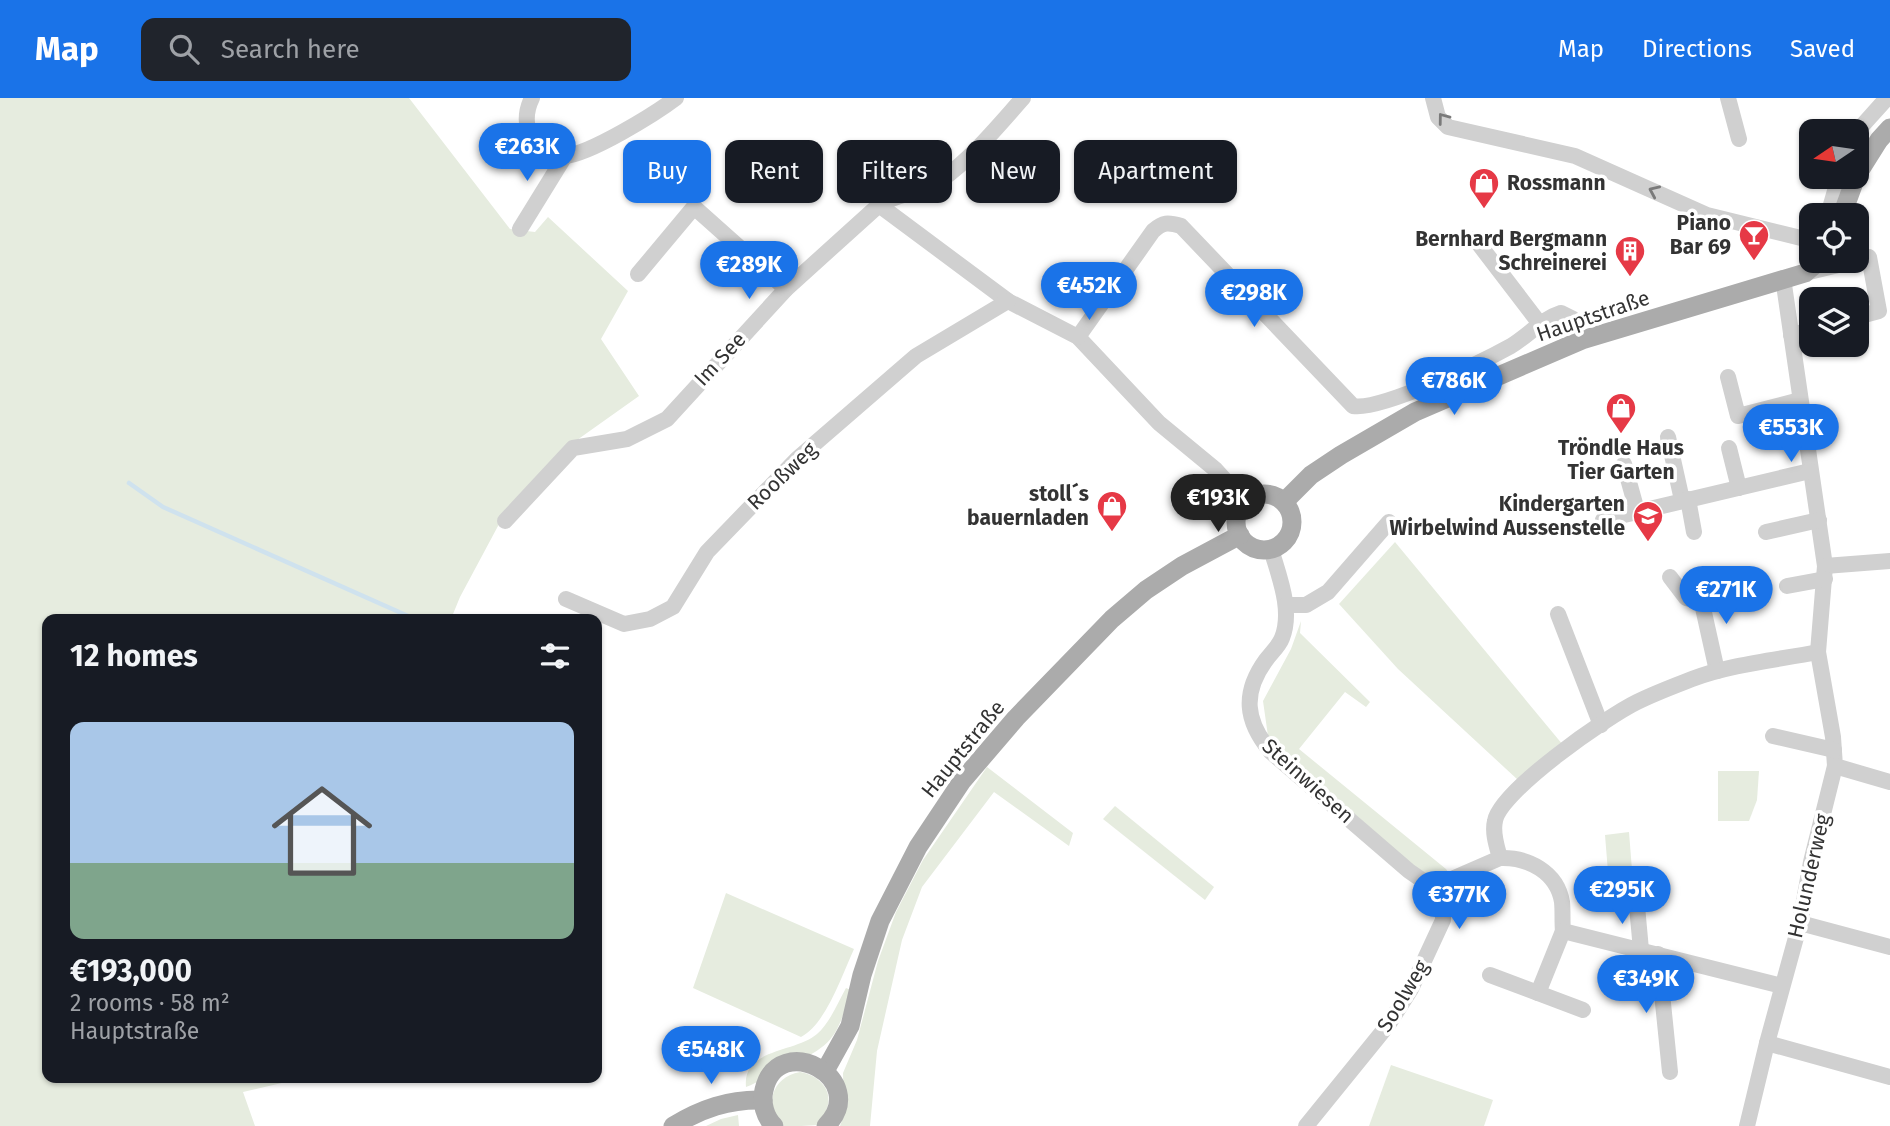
<!DOCTYPE html>
<meta charset="utf-8">
<style>
body{margin:0;font-family:"Fira Sans",sans-serif;background:#20242c;color:#f1f3f6;height:100vh;display:flex;flex-direction:column;font-size:26px;white-space:nowrap}
*{box-sizing:border-box;margin:0}
p{font-size:23px;color:#9ea1a6}
.icon{flex:none;width:38px;height:38px;fill:none;stroke:currentColor;stroke-width:2;stroke-linecap:round;stroke-linejoin:round}
.map{position:relative;flex:1;overflow:hidden}
.side{position:absolute;left:42px;top:516px;width:560px;height:469px;display:flex;flex-direction:column;background:#171b24;border-radius:14px;box-shadow:0 2px 5px #0004}
.side>*{flex:none}
.top-card{position:absolute;left:623px;top:42px;width:665px;height:63px;display:flex;gap:14px}
.needle{width:46px;rotate:257deg}
.controls{position:absolute;left:1799px;top:21px;display:grid;gap:14px}
.controls a{display:grid;place-items:center;width:70px;height:70px;border-radius:14px;background:#171b24;box-shadow:0 2px 5px #0004;font-size:35px}
.price{position:absolute;translate:-50% -60px;padding:0 16px;border-radius:24px;background:#1a73e8;color:#fff;font-size:23px;line-height:46px;filter:drop-shadow(0 2px 4px #0008)}
.price::after{content:'';position:absolute;left:50%;top:42px;width:21px;height:16px;margin-left:-10px;background:inherit;clip-path:polygon(0 0,100% 0,50% 100%)}
.price.active{background:#222;color:#fff}
ul{padding:0;list-style:none}
li{display:grid;align-content:center;gap:14px;height:371px;padding:0 28px}
li+li{border-top:2px solid #363941}
li span{display:grid;place-items:center;height:217px;border-radius:14px;color:#555}
li>.icon{margin-inline-start:auto}
span .icon{width:126px;height:126px;fill:#fffc;stroke-width:1}
li b{font-size:30px}
h2{display:flex;justify-content:space-between;align-items:center;height:84px;padding:0 28px;font-size:30px}
.tag{padding:0 24px;border-radius:14px;background:#171b24;box-shadow:0 2px 5px #0004;font-size:24px;line-height:63px}
.tag.active{background:#1a73e8;color:#fff}
header{display:flex;align-items:center;gap:42px;box-sizing:border-box;height:98px;padding:0 35px;background:#1a73e8;color:#fff}
header strong{font-size:33px}
nav{display:flex;gap:38px;margin-inline-start:auto;font-size:24px}
.search{width:490px;height:63px;background:#20242c;display:flex;align-items:center;gap:18px;box-sizing:border-box;padding:0 24px;border-radius:14px;color:#9ea1a6;font-size:26px}
.map>svg:first-child{display:block}
.green{fill:#e6ecdf}
.lines{fill:none;stroke-linecap:round;stroke-linejoin:round}
.stream{stroke:#cfe2ee;stroke-width:4.5}
.minor{stroke:#d0d0d0;stroke-width:16}
.major{stroke:#ababab;stroke-width:19}
.oneway{stroke:#7a7a7a}
.labels{text-anchor:middle;dominant-baseline:central;stroke-width:7;stroke-linejoin:round;paint-order:stroke}
.poi-label{font-size:21px;font-weight:bold;fill:#333;stroke:#fff;text-anchor:end}
.street-label{font-size:21px;fill:#333;stroke:#fff}
</style>
<header>
<strong>Map</strong>
<div class="search"><svg class="icon" aria-label="search" viewBox="0 0 24 24"><circle cx="10" cy="10" r="6"/><path d="M15 15l6 6"/></svg>Search here</div>
<nav><a>Map</a><a>Directions</a><a>Saved</a></nav>
</header>
<div class="map">
<svg width="1890" height="1028" viewBox="0 0 1890 1028">
<rect width="100%" height="100%" fill="#fff"/>
<g class="green">
<path d="M0 0H409L510 131 535 134 548 119 628 193 601 241 639 298 570 347 498 428 460 499 451 521 47 522V980H303L243 994 255 1028H0Z"/>
<path d="M1395 444 1563 647 1518 682 1398 571 1339 506Z"/>
<path d="M1301 523 1300 535 1370 604 1366 609 1345 594 1299 651 1446 771 1452 780 1447 799 1268 638 1263 603 1291 551Z"/>
<path d="M987 669 1073 735 1069 748 994 694 922 789 902 842 877 953 870 1028H840L844 1017 843 975 857 942 878 863 896 814 923 762Z"/>
<path d="M1718 673H1759L1757 702 1749 723H1718Z"/>
<path d="M1115 708 1214 789 1205 802 1103 721Z"/>
<path d="M1629 734 1632 772 1608 774 1605 737Z"/>
<path d="M726 795 854 851C842 877 826 926 801 939L693 890Z"/>
<path d="M846 890 851 892C836 943 832 947 785 970 771 976 759 984 746 989 742 950 795 955 817 936 830 925 838 904 846 890Z"/>
<path d="M1391 967 1493 1002 1484 1028H1369Z"/>
<path d="M800 974C819 977 835 993 826 1013 824 1018 823 1024 818 1027 809 1028 793 1028 784 1028 763 1009 771 979 800 974Z"/>
<path d="M738 1017 739 1028H706L721 1021Z"/>
</g>
<g class="lines">
<path class="stream" d="M129 385 163 409 417 522"/>
<g class="minor">
<path d="M532 0C525 14 525 28 532 42 537 52 553 58 565 58 590 56 655 16 676 0"/>
<path d="M1433 0 1438 19 1448 29 1575 58 1707 117 1805 141 1811 146"/>
<path d="M1728 0 1739 41"/>
<path d="M1857 38 1861 29 1887 0"/>
<path d="M879 107 1008 203 1078 239 1159 325 1216 372 1245 404"/>
<path d="M1828 117 1839 79"/>
<path d="M520 131 565 58"/>
<path d="M1475 141 1540 226"/>
<path d="M1857 162 1869 159 1879 213 1857 219"/>
<path d="M1805 175 1855 163"/>
<path d="M638 176 694 109 786 191"/>
<path d="M1783 180 1825 468 1818 554 1833 639 1835 668 1890 684"/>
<path d="M1791 237 1811 232"/>
<path d="M1078 239 1153 133C1163 124 1168 124 1181 128L1353 308C1381 313 1484 263 1511 248 1529 237 1542 221 1561 215L1573 221 1582 242"/>
<path d="M1728 279 1738 318 1800 302"/>
<path d="M1668 339 1682 402"/>
<path d="M1729 350 1739 390"/>
<path d="M1624 366 1637 413"/>
<path d="M1688 401 1694 434"/>
<path d="M505 423 573 350 627 341 667 321 786 191 879 107C898 95 923 95 941 82 972 60 998 28 1023 0"/>
<path d="M1604 429 1603 422 1810 373"/>
<path d="M1766 434 1819 422"/>
<path d="M1271 451C1279 479 1293 512 1282 540 1279 548 1271 555 1266 562 1242 595 1245 623 1271 654L1409 773 1422 782 1438 787"/>
<path d="M1825 468 1890 463"/>
<path d="M1670 479 1686 500 1702 504"/>
<path d="M1787 488 1825 481"/>
<path d="M1699 492 1717 573"/>
<path d="M566 501 624 526 650 521 673 509 707 454 797 361 916 258 1008 203"/>
<path d="M1286 507H1306L1328 494 1389 424"/>
<path d="M1558 516 1601 627"/>
<path d="M1773 638 1834 652"/>
<path d="M1500 760C1528 759 1557 774 1562 804 1563 813 1562 823 1563 833L1782 888"/>
<path d="M1637 808 1641 852"/>
<path d="M1800 825 1890 849"/>
<path d="M1658 856 1670 974"/>
<path d="M1490 877 1583 912"/>
<path d="M1538 895 1563 833"/>
<path d="M1767 945 1890 979"/>
<path d="M1306 1028 1388 927 1411 891 1443 822V803L1438 787 1500 760C1497 749 1492 735 1495 723 1500 693 1608 618 1637 604 1655 595 1674 588 1692 581 1732 566 1777 562 1818 554"/>
<path d="M1747 1028 1767 945 1800 825 1811 764 1835 668"/>
</g>
<g class="major">
<path d="M1857 77 1879 42 1890 30"/>
<path d="M1842 117 1856 79"/>
<circle cx="1264" cy="424" r="28"/>
<path d="M1284 404 1311 377 1341 357 1415 314 1582 242 1805 175 1819 163"/>
<path d="M825 973 850 928 862 877 880 823 918 749 962 683 1016 620 1112 521 1146 492 1182 468 1240 437"/>
<path d="M673 1028C701 1011 729 1001 763 1002"/>
<path d="M774 1028C765 1019 761 1005 764 992 778 931 872 981 826 1028"/>
</g>
</g>
<defs><path id="oneway-chevron" d="M-2-3.5L2.5 0L-2 3.5" fill="none" stroke-width="1.6" stroke-linecap="round" stroke-linejoin="round" transform="scale(1.75)"/></defs>
<g class="oneway">
<use href="#oneway-chevron" transform="translate(1443 20) rotate(-127)"/>
<use href="#oneway-chevron" transform="translate(1654 93) rotate(-156)"/>
</g>
<defs>
<g id="shop-pin" transform="scale(1.575)"><path d="M0 17L-7.5 6A9.5 9.5 0 1 1 7.5 6Z" fill="#e63946" stroke="#fff"/><path d="M-5-2.5h2.3a2.7 3.5 0 0 1 5.4 0H5L5.5 6h-11ZM-1.5-2.5h3a1.5 2.3 0 0 0-3 0Z" fill="#fff"/></g>
<g id="bar-pin" transform="scale(1.575)"><path d="M0 17L-7.5 6A9.5 9.5 0 1 1 7.5 6Z" fill="#e63946" stroke="#fff"/><path d="M-6-5H6L.8 .8V4.5H3.5V6h-7V4.5H-.8V.8Z" fill="#fff"/></g>
<g id="building-pin" transform="scale(1.575)"><path d="M0 17L-7.5 6A9.5 9.5 0 1 1 7.5 6Z" fill="#e63946" stroke="#fff"/><path d="M-4-6H4V6H1V3H-1V6H-4ZM-2.5-4.3h1.7v1.8h-1.7ZM.8-4.3h1.7v1.8H.8ZM-2.5-1h1.7V.8h-1.7ZM.8-1h1.7V.8H.8Z" fill="#fff"/></g>
<g id="school-pin" transform="scale(1.575)"><path d="M0 17L-7.5 6A9.5 9.5 0 1 1 7.5 6Z" fill="#e63946" stroke="#fff"/><path d="M0-5L7-2L0 1L-7-2ZM-4 1L0 2.5L4 1V4Q0 6-4 4Z" fill="#fff"/></g>
</defs>
<g fill-rule="evenodd">
<use href="#shop-pin" x="1484" y="85"/>
<use href="#bar-pin" x="1754" y="137"/>
<use href="#building-pin" x="1630" y="153"/>
<use href="#shop-pin" x="1621" y="310"/>
<use href="#shop-pin" x="1112" y="408"/>
<use href="#school-pin" x="1648" y="418"/>
</g>
<g class="labels">
<g class="poi-label">
<text x="1507" y="85" text-anchor="start">Rossmann</text>
<text x="1731" y="125">Piano<tspan x="1731" dy="24">Bar 69</tspan></text>
<text x="1607" y="141">Bernhard Bergmann<tspan x="1607" dy="24">Schreinerei</tspan></text>
<text x="1621" y="350" text-anchor="middle">Tröndle Haus<tspan x="1621" dy="24">Tier Garten</tspan></text>
<text x="1089" y="396">stoll´s<tspan x="1089" dy="24">bauernladen</tspan></text>
<text x="1625" y="406">Kindergarten<tspan x="1625" dy="24">Wirbelwind Aussenstelle</tspan></text>
</g>
<g class="street-label">
<text transform="translate(1593 218) rotate(-19)">Hauptstraße</text>
<text transform="translate(720 261) rotate(-47)">Im See</text>
<text transform="translate(782 378) rotate(-44)">Rooßweg</text>
<text transform="translate(963 651) rotate(-51)">Hauptstraße</text>
<text transform="translate(1308 683) rotate(42)">Steinwiesen</text>
<text transform="translate(1809 778) rotate(-77)">Holunderweg</text>
<text transform="translate(1403 898) rotate(-59)">Soolweg</text>
</g>
</g>
</svg>
<div class="controls">
<a><svg class="needle" viewBox="-14 -14 28 28"><path d="M0-13l5 13h-10z" fill="#e53935"/><path d="M0 13l5-13h-10z" fill="#9ea1a6"/></svg></a>
<a><svg class="icon" aria-label="locate" viewBox="0 0 24 24"><circle cx="12" cy="12" r="6"/><path d="M12 2v4M12 18v4M2 12h4M18 12h4"/></svg></a>
<a><svg class="icon" aria-label="layers" viewBox="0 0 24 24"><path d="M12 4l9 5-9 5-9-5zM3 14l9 5 9-5"/></svg></a>
</div>
<b class="price" style="left:527px;top:85px">€263K</b>
<b class="price" style="left:749px;top:203px">€289K</b>
<b class="price" style="left:1089px;top:224px">€452K</b>
<b class="price" style="left:1254px;top:231px">€298K</b>
<b class="price" style="left:1454px;top:319px">€786K</b>
<b class="price" style="left:1791px;top:366px">€553K</b>
<b class="price active" style="left:1218px;top:436px">€193K</b>
<b class="price" style="left:1726px;top:528px">€271K</b>
<b class="price" style="left:1622px;top:828px">€295K</b>
<b class="price" style="left:1459px;top:833px">€377K</b>
<b class="price" style="left:1646px;top:917px">€349K</b>
<b class="price" style="left:711px;top:988px">€548K</b>
<div class="top-card">
<a class="tag active">Buy</a>
<a class="tag">Rent</a>
<a class="tag">Filters</a>
<a class="tag">New</a>
<a class="tag">Apartment</a>
</div>
<section class="side">
<h2>12 homes<svg class="icon" aria-label="filters" viewBox="0 0 24 24"><path d="M4 7h16M4 17h16"/><circle cx="9" cy="7" r="2"/><circle cx="15" cy="17" r="2"/></svg></h2>
<ul>
<li><span style="background:linear-gradient(#a9c7e8 65%,#7fa58c 0)"><svg class="icon" aria-label="home" viewBox="0 0 24 24"><path d="M3 11l9-7 9 7M6 9v11h12V9"/></svg></span><div><b>€193,000</b><p>2 rooms · 58 m²</p><p>Hauptstraße</p></div></li>
</ul>
</section>
</div>
